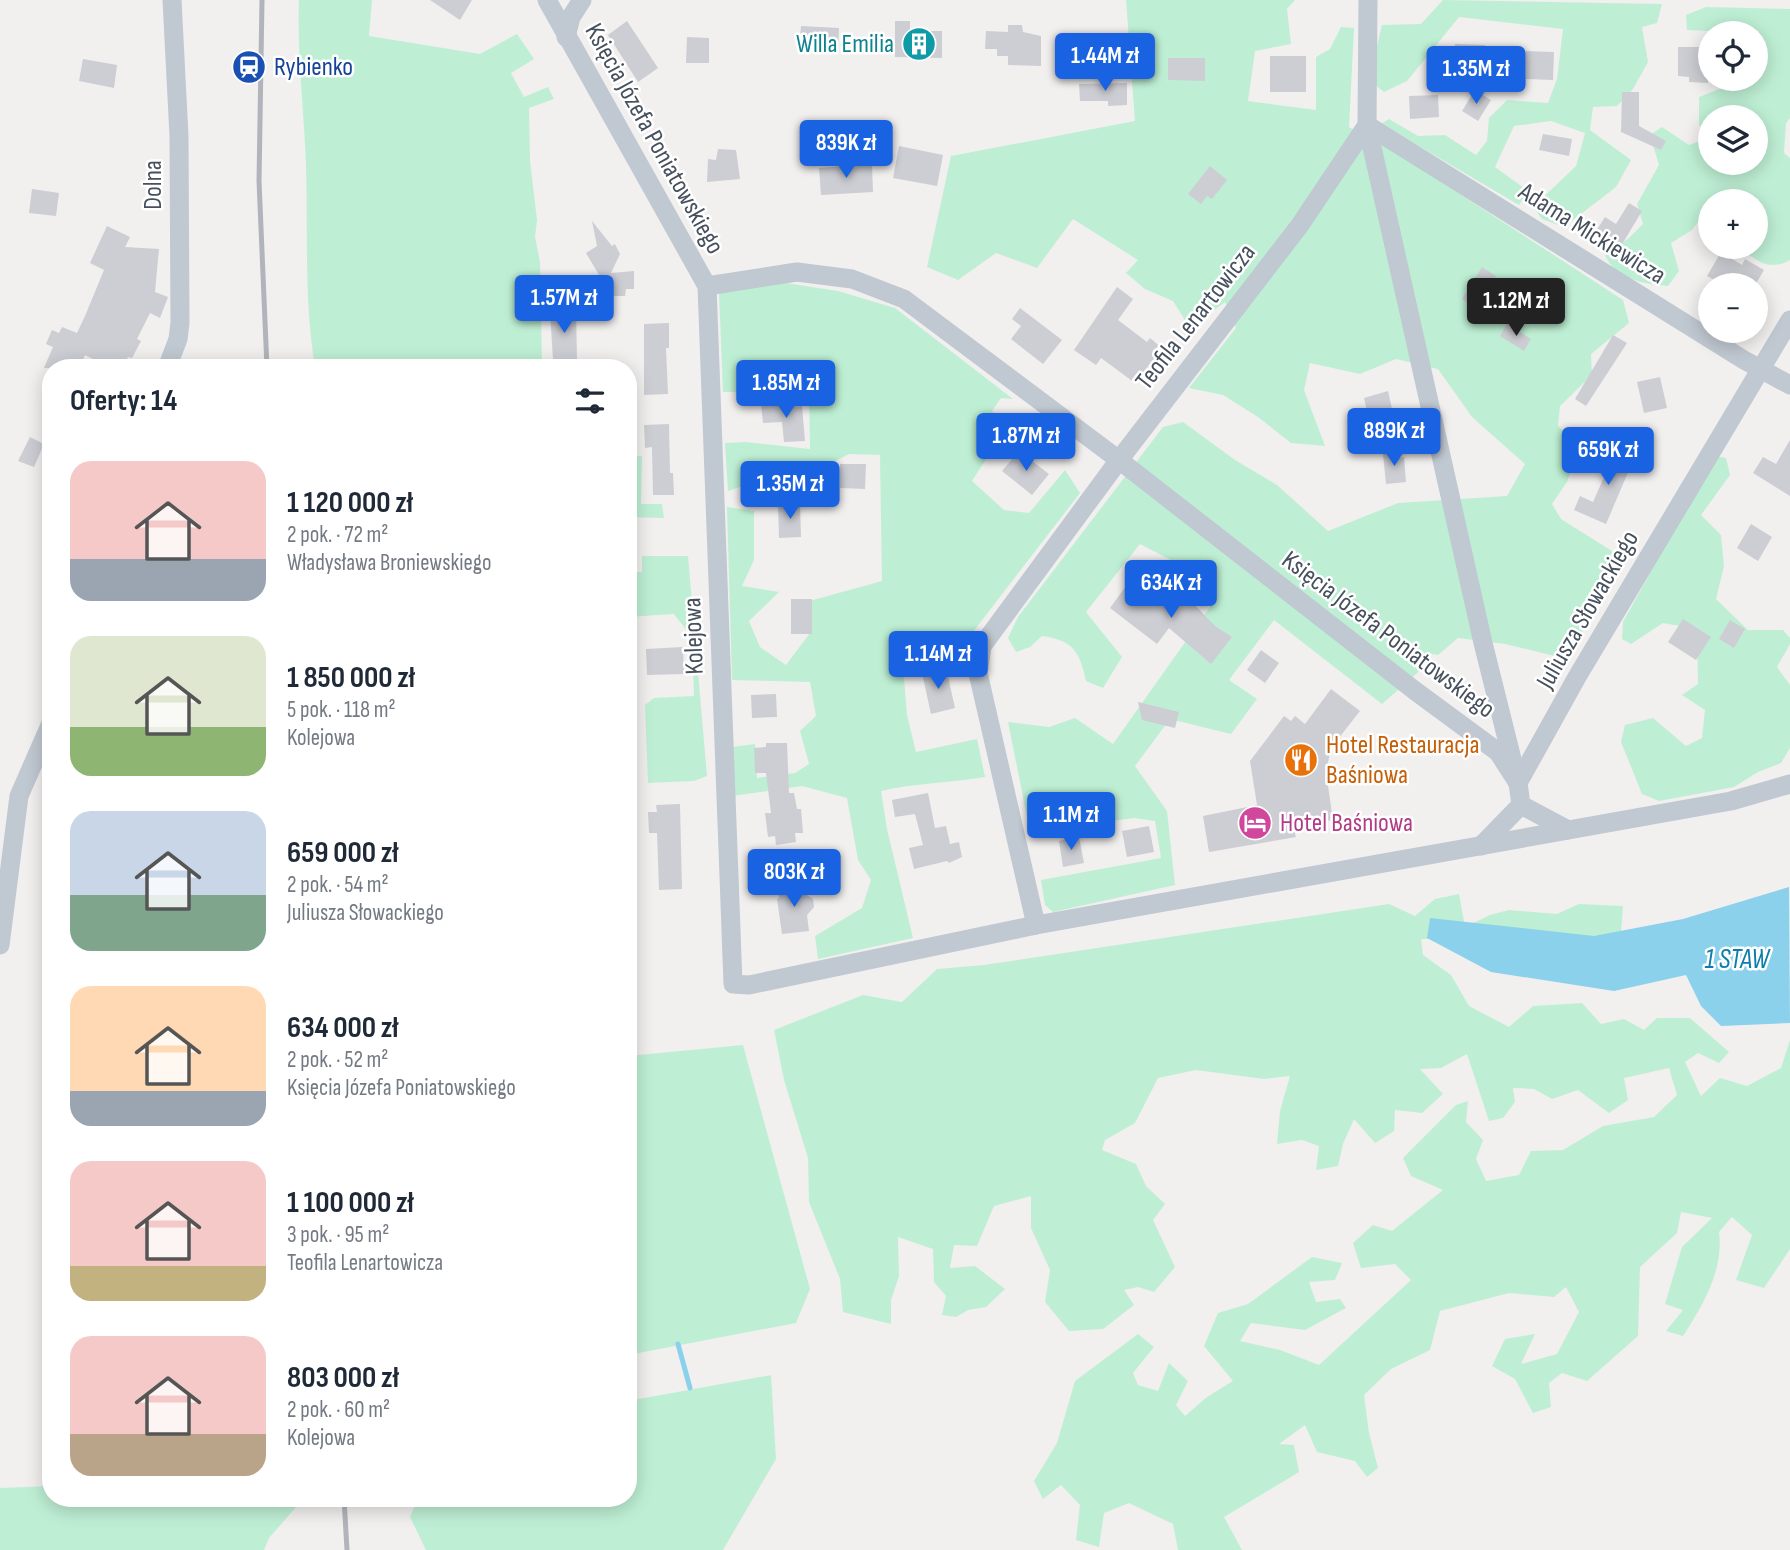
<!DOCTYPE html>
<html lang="pl">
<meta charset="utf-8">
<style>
body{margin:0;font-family:"Sofia Sans Condensed",sans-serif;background:#f6f6f7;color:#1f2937;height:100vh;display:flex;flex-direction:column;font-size:26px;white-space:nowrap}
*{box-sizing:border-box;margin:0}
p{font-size:23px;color:#747a83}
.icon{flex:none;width:38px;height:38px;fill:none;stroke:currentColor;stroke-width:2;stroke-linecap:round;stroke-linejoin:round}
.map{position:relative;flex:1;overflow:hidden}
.details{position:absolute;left:42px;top:359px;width:595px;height:1148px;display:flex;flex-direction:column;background:#fff;border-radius:28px;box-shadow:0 4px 18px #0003}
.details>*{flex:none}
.controls{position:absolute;left:1698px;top:21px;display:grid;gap:14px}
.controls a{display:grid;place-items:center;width:70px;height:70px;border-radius:50%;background:#fff;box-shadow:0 4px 18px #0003;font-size:35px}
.price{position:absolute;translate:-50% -60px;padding:0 16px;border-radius:7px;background:#1963e2;color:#fff;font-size:23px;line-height:46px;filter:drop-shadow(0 2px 4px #0008)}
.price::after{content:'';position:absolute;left:50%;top:42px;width:21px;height:16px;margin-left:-10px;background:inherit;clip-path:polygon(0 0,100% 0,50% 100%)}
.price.selected{background:#222;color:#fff}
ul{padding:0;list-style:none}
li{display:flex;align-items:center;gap:21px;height:175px;padding:0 28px}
li span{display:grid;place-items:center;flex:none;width:196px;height:140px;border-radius:21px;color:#555}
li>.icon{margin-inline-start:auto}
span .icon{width:84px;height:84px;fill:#fffc;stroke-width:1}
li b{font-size:30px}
h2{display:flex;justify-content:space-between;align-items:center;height:84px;padding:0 28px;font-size:30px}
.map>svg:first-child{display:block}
.green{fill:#beefd4;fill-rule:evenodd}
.water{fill:#8bd1ec}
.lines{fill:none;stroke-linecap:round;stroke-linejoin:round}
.stream{stroke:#8bd1ec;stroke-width:5}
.building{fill:#ccced4}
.minor{stroke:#c0c8d1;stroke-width:19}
.rail{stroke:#b1b4ba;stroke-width:5}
.labels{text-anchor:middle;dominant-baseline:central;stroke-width:5;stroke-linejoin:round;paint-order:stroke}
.culture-label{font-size:26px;fill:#0d838f;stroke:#fff;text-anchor:end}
.transit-label{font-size:26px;fill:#164399;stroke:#fff;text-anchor:start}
.street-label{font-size:26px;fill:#47515d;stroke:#fff}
.food-label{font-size:26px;fill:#c56008;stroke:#fff;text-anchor:start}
.hotel-label{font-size:26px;fill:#b23c85;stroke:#fff;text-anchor:start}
.water-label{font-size:28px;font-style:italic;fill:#0c7eab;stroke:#fff}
</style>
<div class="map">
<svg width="1790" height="1550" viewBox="0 0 1790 1550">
<rect width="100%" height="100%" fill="#f2efef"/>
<g class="green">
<path d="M299 0H372L369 36 480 54 517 34 534 59 511 73 524 97 548 87 554 99 529 108 530 161 537 220 535 237 540 262 542 367H315C304 301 308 232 306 165 304 110 297 55 299 0Z"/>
<path d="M1126 0H1295L1287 9 1291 44 1255 51 1248 101 1316 110V57L1330 49 1341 27 1354 28 1349 127 1400 155 1623 300 1629 323 1591 354 1592 375 1560 406 1558 426 1580 445 1567 482 1552 504 1561 519 1623 558 1567 659 1505 644 1458 638 1438 655 1427 653 1424 667 1382 704 1274 620 1229 680 1257 699 1231 734 1170 719 1135 766 1167 811 1175 885 1053 912 1045 905 1041 880 1161 858 1155 821 1134 818 1030 832 1008 722 1049 727 1075 718 1113 744 1210 607 1190 570 1140 544 1086 612 1122 657 1103 688 1086 681C1080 652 1073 640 1042 636L1030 647 1016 652 1008 638 1018 617 1163 427 1183 422 1235 460 1277 485 1328 531 1398 503 1507 496 1525 464 1472 417 1438 369 1396 359 1360 374 1310 363 1304 390 1325 446 1291 443 1258 417 1223 395 1189 388 1236 328 1225 302 1190 328 1173 301 1145 289 1126 273 1138 260 1073 219 1037 268 996 253 958 280 927 267 951 156 1135 121Z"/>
<path d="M1443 0 1662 4 1657 23 1642 27 1648 62 1633 89 1617 106 1593 107 1590 130 1631 160 1616 187 1564 227 1542 219 1533 207 1576 166 1585 133 1551 121 1514 126 1495 167 1528 191 1519 205 1381 124 1389 119 1418 136 1445 135 1476 155 1487 141 1489 118 1507 100 1548 103 1557 79 1563 29 1459 17 1407 81 1384 92 1374 84 1376 50 1382 25 1421 24Z"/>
<path d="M1706 7 1790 9V118L1786 123 1784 153 1790 158V260C1770 271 1760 262 1743 251L1742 247H1755V201H1710V212L1704 214 1692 230 1671 243 1679 271 1668 286C1644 284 1615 279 1605 255L1629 238 1643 224 1637 204 1659 165 1650 135 1662 127 1689 145 1705 139 1699 124V97L1745 79H1755V74L1763 71 1760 39 1755 38V33L1687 30 1686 15ZM1710 117H1755V163H1710Z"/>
<path d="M779 282 838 291 895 308 1013 399 1001 398 992 411 1009 423 972 481 1004 510 1029 513 1065 470 1080 493 956 654 903 665 907 715 916 752 977 739 985 777C950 783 915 783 881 791L887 829 913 938 818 959 815 936 862 908 871 880 858 860 847 798 802 786 732 796V747L755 744 757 778 795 773 809 764 800 731 816 716 810 682 732 680 727 507 754 511V560L742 586 779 592 749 621 760 647 786 665 810 633 806 602 882 581 880 455 849 454 791 485 751 483 728 491 725 443 746 442 810 449 809 392H723L719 292Z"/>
<path d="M642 456 641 504H662L664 518 628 517V457Z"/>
<path d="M1715 456 1726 458 1730 475 1701 515 1721 535 1724 566 1716 599 1748 630H1783L1790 638V644L1777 667 1790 685V748L1781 763 1758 772 1734 787 1659 801 1642 794 1621 742 1625 725 1653 718 1686 746 1702 738 1705 710 1682 695 1698 684 1697 629 1663 623 1631 644 1622 639 1623 622Z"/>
<path d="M642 556H688L707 776 694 781 648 783 645 705 654 698 694 696 692 638 674 614 628 617V572H642Z"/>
<path d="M1459 894 1465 927 1490 915 1509 910 1557 914 1579 904 1623 906 1620 947 1486 939H1421L1423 955 1451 975 1469 1006 1509 1027 1533 1006 1582 1003 1601 1024 1624 1019 1644 1030 1657 1018H1690L1729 1052 1719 1063 1698 1053 1685 1062 1701 1096 1720 1078 1747 1086 1781 1068 1790 1040V1249L1764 1288 1736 1280 1752 1235 1732 1217 1719 1232C1724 1270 1703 1305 1683 1336L1666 1331 1683 1310 1665 1304 1682 1247 1712 1218 1681 1212 1677 1233 1640 1267 1638 1336 1587 1381 1562 1373 1549 1383 1551 1407 1533 1413 1515 1379 1492 1366 1505 1339 1535 1334 1521 1364 1557 1354 1579 1312 1566 1287 1554 1297 1509 1293 1440 1311 1430 1350 1391 1369 1364 1395 1369 1433 1378 1468 1367 1477 1355 1461 1317 1452 1305 1425 1279 1444 1294 1445 1299 1472 1224 1517 1242 1550H1178L1173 1524 1129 1503 1104 1513 1099 1547 1076 1540 1080 1505 1061 1485 1043 1499 1034 1481 1057 1443 1075 1381 1138 1334 1154 1347 1133 1373 1138 1385 1158 1391 1169 1363 1188 1381 1176 1405 1185 1416 1207 1397 1233 1381 1204 1346 1218 1313 1248 1304 1312 1257 1342 1263 1335 1280 1309 1282 1316 1302 1340 1299 1346 1308 1305 1330 1251 1323 1240 1341 1280 1350 1319 1365 1411 1280 1395 1264 1361 1268 1353 1243 1373 1225 1392 1231 1443 1190 1411 1176 1403 1158 1456 1105 1468 1101 1466 1122 1483 1140 1476 1159 1486 1181 1519 1175 1531 1151 1563 1150 1603 1126 1654 1117 1677 1095 1669 1068 1624 1078 1628 1100 1609 1113 1578 1090 1552 1099 1534 1089 1513 1088 1515 1102 1503 1118 1489 1121 1467 1054 1441 1068 1420 1069 1443 1094 1422 1113 1395 1110 1394 1131 1375 1143 1354 1119 1343 1144 1338 1166 1316 1170 1319 1146 1302 1140 1277 1144 1280 1111 1290 1076 1264 1079 1196 1070 1158 1078 1135 1123 1105 1140 1102 1150 1136 1164 1146 1186 1165 1204 1153 1220 1175 1267 1154 1292 1138 1287 1124 1290 1134 1305 1103 1329 1069 1331 1045 1302 1050 1270 1031 1228V1196L994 1206 977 1246 954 1245 950 1268 975 1266 1005 1289 986 1307 968 1310 956 1317 942 1315 946 1296 934 1282 933 1249 898 1237 899 1276 891 1300V1324L843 1312 840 1279 809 1202 808 1158 784 1080 774 1030 863 995 902 1002 937 969 984 965 1389 904 1415 916 1435 899Z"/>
<path d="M743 1045 810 1289 796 1323 628 1355V1056Z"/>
<path d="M771 1375 776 1459 723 1550H426L410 1517 418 1498H628V1401Z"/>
<path d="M51 1486V1498H304L269 1538 264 1550H0V1488Z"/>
</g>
<path class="water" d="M1789 887 1790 1023 1721 1026 1701 1006 1686 975 1614 991 1491 972 1427 938 1430 918 1594 936 1683 919Z"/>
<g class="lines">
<path class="stream" d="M678 1344 690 1388"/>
</g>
<g class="building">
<path d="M430 0H472L460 20Z"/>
<path d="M627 21 658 68 638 82 608 35Z"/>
<path d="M895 21H910V31H942V58L895 57Z"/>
<path d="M1008 25H1022L1023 32 1041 36V66L1008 65V56H997V49H985L986 31 1008 32Z"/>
<path d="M801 26 839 28 838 50 799 48Z"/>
<path d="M687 37 709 38V63H686Z"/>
<path d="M1455 44 1485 45 1484 76 1455 75Z"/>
<path d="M1678 47H1708V83L1689 82V77L1678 76Z"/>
<path d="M1526 51 1554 52 1553 80 1526 79Z"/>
<rect x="1270" y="56" width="36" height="36"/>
<path d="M1168 58H1205V81L1168 80Z"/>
<path d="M83 59 117 65 114 88 79 81Z"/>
<path d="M1127 83V105L1108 106V101H1080L1079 84Z"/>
<path d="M1475 90 1491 100 1478 121 1462 111Z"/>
<path d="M1622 92H1639V126L1666 141 1661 150 1621 132Z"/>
<path d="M1438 95 1439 117 1410 119 1409 96Z"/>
<path d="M1543 134 1572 139 1569 156 1539 150Z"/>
<path d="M899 146 943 155 937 186 893 178Z"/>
<path d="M718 149 736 150 740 179 707 182 708 159 716 160Z"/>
<path d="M872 164 873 192 821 195 819 168Z"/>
<path d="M1210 166 1227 180 1212 199 1207 196 1201 204 1188 194Z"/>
<path d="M32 189 59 193 56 216 29 213Z"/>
<path d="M1629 203 1642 211 1618 251 1593 236 1605 217 1616 224Z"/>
<path d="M592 221 612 246 615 244 620 254 611 273 634 271V289H626L625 296H597L599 275 586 253 597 246Z"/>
<path d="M107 226 130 237 125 247 159 249 155 292 168 297 160 318 150 313 137 339 141 341 132 358 128 357 123 368H110L85 355 82 362 76 359 72 368H44L53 347 46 344 52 330 59 333 62 327 77 333 85 316 104 270 90 263Z"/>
<path d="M1721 252 1742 265 1745 259 1764 270 1755 285H1723L1707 276Z"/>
<path d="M1482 267 1496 276 1476 307 1462 299Z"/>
<path d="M1117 287 1133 299 1118 320 1147 342 1150 338 1162 348 1135 383 1101 358 1096 365 1074 350Z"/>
<path d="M1020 308 1062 340 1043 364 1011 339 1021 326 1012 319Z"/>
<path d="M550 311H576L577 359 553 360Z"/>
<path d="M669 323V348H666L668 394 644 395V324Z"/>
<path d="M1507 324 1531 339 1524 351 1500 336Z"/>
<path d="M1613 335 1627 343 1586 406 1575 399Z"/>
<path d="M1660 377 1667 408 1644 413 1637 382Z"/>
<path d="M1388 391 1394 418 1370 424 1364 398Z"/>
<path d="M785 402V407L802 406 805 441 784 442 782 422 763 423 761 404Z"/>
<path d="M669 424 670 473H673L674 495H653L652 447 645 448 644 425Z"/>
<path d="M30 437 44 444 34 467 18 461Z"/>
<path d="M1790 440V496L1753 473 1763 457 1776 464Z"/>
<path d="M1614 446 1635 456 1606 524 1574 510 1580 496 1593 502 1609 466 1606 465Z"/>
<path d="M1019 451 1049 474 1032 495 1002 471Z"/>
<path d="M1398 452V458L1404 457 1406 482 1386 484 1383 454Z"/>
<path d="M840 464H866L865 489 840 488Z"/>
<path d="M800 504 801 537 779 538 778 505Z"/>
<path d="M1751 524 1772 537 1758 561 1737 548Z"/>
<path d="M1129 582 1155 602 1169 584 1191 601 1215 626 1232 637 1211 664 1169 628 1157 644 1110 608Z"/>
<rect x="791" y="599" width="21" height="35"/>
<path d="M1683 619 1711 637 1696 660 1668 642Z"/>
<path d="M1730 620 1745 629 1734 648 1719 639Z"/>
<path d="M683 647 684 674 647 675 646 649Z"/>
<path d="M1261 650 1279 663 1265 683 1247 670Z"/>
<path d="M946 668 955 708 931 714 922 673Z"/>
<path d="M1331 689 1360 711 1331 748 1326 772 1333 820 1293 826 1296 837 1209 852 1203 816 1257 805 1250 761 1284 716 1291 721 1295 716 1305 724Z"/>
<path d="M776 694 777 717 752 718 751 695Z"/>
<path d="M1138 702 1179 712 1175 728 1142 720Z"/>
<path d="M766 743H787L789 793H794L797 809H801L803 833H795L796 842 776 845 775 836 768 837 765 813H771L766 773H755L754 748 766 747Z"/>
<path d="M928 793 935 828 946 826 950 844 959 842 962 857 949 863 947 861 914 869 909 848 923 845 915 814 895 817 892 800Z"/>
<path d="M680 804 682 889 659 890 657 833H649L648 812H657L656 805Z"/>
<path d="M1149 826 1154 852 1127 857 1122 831Z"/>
<path d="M1079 837 1084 863 1063 867 1059 841Z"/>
<path d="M803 885 804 893 813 899 814 907 807 915 809 931 782 934 777 899 779 898 778 888Z"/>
</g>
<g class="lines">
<g class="minor">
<path d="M547 0 707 286 733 984 749 985 1036 925 1731 801 1790 784"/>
<path d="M566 37 571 17 582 0"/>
<path d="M1367 125 1483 643 1518 783 1521 805 1568 830"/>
<path d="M1367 125 1744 360 1790 385"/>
<path d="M707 286 797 272 852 279 904 299 1119 460 1414 690 1498 752 1518 783"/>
<path d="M167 368 178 339 180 323 179 136 172 0"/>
<path d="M1518 783 1577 677 1790 320"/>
<path d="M1481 846 1521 805"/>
<path d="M1036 925 978 673 982 646 1119 460 1300 225 1367 125 1368 0"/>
<path d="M0 945 19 796 51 723"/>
</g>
<g class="rail">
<path d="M262 0 259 181 267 368"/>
<path d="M344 1498 347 1550"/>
</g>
</g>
<defs>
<g id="building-disc" transform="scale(1.75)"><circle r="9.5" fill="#0f9aa8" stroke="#fff"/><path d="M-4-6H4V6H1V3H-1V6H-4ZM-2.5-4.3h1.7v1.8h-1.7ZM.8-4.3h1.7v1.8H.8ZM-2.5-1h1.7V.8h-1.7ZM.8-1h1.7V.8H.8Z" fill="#fff"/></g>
<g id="station-disc" transform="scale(1.75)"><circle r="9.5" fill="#1a4fb4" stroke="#fff"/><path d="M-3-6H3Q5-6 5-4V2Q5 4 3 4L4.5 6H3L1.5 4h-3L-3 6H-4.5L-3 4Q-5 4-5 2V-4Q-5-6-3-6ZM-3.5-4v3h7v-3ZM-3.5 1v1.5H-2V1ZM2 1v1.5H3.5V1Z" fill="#fff"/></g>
<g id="restaurant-disc" transform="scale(1.75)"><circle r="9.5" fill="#e8710a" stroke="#fff"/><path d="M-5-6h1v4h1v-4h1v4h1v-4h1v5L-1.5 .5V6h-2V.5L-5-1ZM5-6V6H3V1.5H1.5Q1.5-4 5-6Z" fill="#fff"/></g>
<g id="hotel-disc" transform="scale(1.75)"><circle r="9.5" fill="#d1479c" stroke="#fff"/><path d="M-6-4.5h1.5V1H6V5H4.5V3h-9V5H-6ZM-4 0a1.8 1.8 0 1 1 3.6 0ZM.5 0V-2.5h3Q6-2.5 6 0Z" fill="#fff"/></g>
</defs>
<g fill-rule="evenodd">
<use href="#building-disc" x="919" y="44"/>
<use href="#station-disc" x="249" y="67"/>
<use href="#restaurant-disc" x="1301" y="760"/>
<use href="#hotel-disc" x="1255" y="823"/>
</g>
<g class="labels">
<g class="culture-label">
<text x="894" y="44">Willa Emilia</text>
</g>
<g class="transit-label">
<text x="274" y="67">Rybienko</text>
</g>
<g class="street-label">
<text transform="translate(654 139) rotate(61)">Księcia Józefa Poniatowskiego</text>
<text transform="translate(153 185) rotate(-90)">Dolna</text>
<text transform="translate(1592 234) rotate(32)">Adama Mickiewicza</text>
<text transform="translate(1196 317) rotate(-52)">Teofila Lenartowicza</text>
<text transform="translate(1588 610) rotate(-60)">Juliusza Słowackiego</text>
<text transform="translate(1388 635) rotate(37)">Księcia Józefa Poniatowskiego</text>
<text transform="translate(694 636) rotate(-92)">Kolejowa</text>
</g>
<g class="food-label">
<text x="1326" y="745">Hotel Restauracja<tspan x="1326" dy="30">Baśniowa</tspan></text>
</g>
<g class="hotel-label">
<text x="1280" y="823">Hotel Baśniowa</text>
</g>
<g class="water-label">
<text x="1737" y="959">1 STAW</text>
</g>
</g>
</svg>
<div class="controls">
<a><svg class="icon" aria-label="locate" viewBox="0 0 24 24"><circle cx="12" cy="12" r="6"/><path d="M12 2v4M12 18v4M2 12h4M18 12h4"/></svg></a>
<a><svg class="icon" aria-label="layers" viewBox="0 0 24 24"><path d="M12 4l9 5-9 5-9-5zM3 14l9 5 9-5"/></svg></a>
<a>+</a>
<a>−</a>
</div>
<b class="price" style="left:1105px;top:93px">1.44M zł</b>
<b class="price" style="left:1476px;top:106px">1.35M zł</b>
<b class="price" style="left:846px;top:180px">839K zł</b>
<b class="price" style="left:564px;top:335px">1.57M zł</b>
<b class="price selected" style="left:1516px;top:338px">1.12M zł</b>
<b class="price" style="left:786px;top:420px">1.85M zł</b>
<b class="price" style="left:1394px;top:468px">889K zł</b>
<b class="price" style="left:1026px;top:473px">1.87M zł</b>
<b class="price" style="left:1608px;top:487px">659K zł</b>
<b class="price" style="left:790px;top:521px">1.35M zł</b>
<b class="price" style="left:1171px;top:620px">634K zł</b>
<b class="price" style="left:938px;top:691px">1.14M zł</b>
<b class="price" style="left:1071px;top:852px">1.1M zł</b>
<b class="price" style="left:794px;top:909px">803K zł</b>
<section class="details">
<h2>Oferty: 14<svg class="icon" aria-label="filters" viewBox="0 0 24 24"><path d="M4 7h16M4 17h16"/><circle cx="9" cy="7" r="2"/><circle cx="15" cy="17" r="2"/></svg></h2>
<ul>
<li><span style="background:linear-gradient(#f6c9c9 70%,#9aa5b1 0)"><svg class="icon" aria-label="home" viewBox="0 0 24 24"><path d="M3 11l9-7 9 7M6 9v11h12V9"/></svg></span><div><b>1 120 000 zł</b><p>2 pok. · 72 m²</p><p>Władysława Broniewskiego</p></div></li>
<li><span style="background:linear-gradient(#dfe7d0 65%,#8fb573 0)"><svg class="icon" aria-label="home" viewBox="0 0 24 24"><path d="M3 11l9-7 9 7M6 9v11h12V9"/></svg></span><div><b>1 850 000 zł</b><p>5 pok. · 118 m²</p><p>Kolejowa</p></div></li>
<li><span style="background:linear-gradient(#c9d6e8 60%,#7fa58c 0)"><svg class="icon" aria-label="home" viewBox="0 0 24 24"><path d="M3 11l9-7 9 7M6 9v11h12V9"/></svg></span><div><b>659 000 zł</b><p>2 pok. · 54 m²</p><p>Juliusza Słowackiego</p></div></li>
<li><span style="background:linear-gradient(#ffd9b3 75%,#9aa5b1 0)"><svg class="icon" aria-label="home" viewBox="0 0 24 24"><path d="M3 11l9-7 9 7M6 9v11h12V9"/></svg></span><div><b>634 000 zł</b><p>2 pok. · 52 m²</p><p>Księcia Józefa Poniatowskiego</p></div></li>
<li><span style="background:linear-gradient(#f6c9c9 75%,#c2b280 0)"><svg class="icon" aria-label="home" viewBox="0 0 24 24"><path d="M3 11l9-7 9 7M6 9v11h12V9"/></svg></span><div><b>1 100 000 zł</b><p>3 pok. · 95 m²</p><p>Teofila Lenartowicza</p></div></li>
<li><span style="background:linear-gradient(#f6c9c9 70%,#b9a48a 0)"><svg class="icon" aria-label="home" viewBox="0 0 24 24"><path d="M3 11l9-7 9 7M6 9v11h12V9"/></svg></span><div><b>803 000 zł</b><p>2 pok. · 60 m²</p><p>Kolejowa</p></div></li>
</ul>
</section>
</div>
